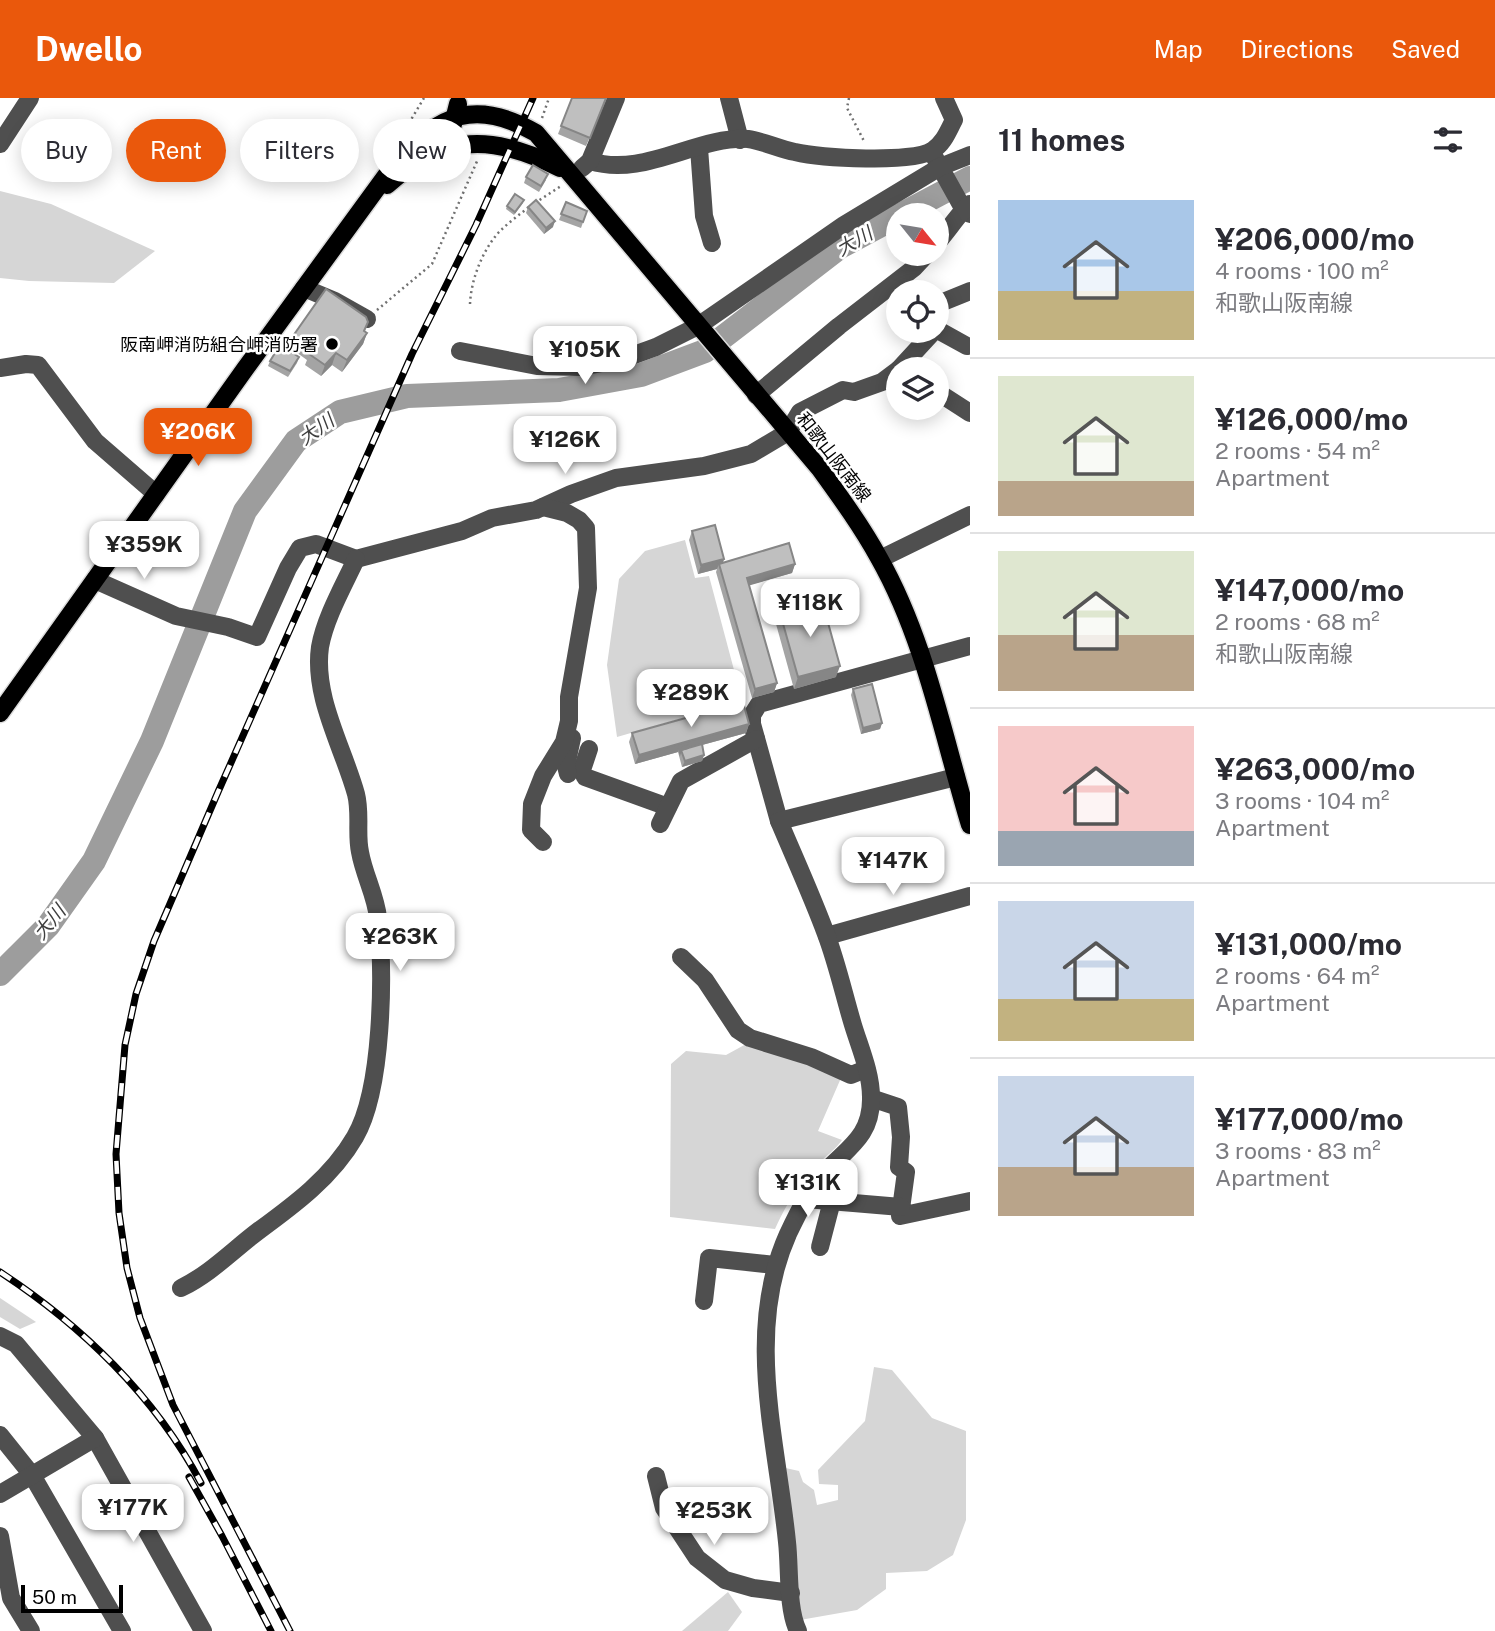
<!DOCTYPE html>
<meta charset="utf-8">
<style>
body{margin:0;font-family:"Public Sans","Noto Sans JP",sans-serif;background:#f2f2f3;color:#2b2b33;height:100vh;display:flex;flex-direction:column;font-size:26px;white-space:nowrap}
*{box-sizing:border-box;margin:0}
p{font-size:23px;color:#7c7c81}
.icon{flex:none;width:38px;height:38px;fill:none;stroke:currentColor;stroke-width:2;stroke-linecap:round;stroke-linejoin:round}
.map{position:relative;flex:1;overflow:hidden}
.side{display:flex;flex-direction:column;background:#fff;width:525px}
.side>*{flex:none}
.banner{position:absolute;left:21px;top:21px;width:665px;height:63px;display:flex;gap:14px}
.needle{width:46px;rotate:120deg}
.buttons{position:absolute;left:886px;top:105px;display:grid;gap:14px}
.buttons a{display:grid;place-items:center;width:63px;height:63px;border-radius:50%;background:#fff;box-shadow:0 4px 18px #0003;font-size:35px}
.scale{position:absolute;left:21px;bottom:18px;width:102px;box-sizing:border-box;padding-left:7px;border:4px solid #000;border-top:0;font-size:19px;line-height:24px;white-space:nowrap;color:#000;-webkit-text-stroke:5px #fff;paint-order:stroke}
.price{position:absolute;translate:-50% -60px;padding:0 16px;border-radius:14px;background:#fff;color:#222;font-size:23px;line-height:46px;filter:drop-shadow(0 2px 4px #0008)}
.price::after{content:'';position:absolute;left:50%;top:42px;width:21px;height:16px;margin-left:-10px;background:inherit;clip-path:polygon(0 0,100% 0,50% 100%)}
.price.on{background:#ea580c;color:#fff}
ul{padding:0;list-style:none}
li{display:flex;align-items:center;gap:21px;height:175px;padding:0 28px}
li+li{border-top:2px solid #e1e1e2}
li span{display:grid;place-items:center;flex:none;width:196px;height:140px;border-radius:0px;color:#555}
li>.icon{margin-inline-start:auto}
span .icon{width:84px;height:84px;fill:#fffc;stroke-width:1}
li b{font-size:30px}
h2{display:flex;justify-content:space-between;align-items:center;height:84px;padding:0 28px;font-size:30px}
.pill{padding:0 24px;border-radius:32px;background:#fff;box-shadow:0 4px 18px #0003;font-size:24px;line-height:63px}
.pill.on{background:#ea580c;color:#fff}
header{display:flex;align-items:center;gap:42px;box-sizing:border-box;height:98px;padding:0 35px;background:#ea580c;color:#fff}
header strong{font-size:33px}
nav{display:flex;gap:38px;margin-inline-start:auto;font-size:24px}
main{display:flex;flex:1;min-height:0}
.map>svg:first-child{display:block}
.green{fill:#d6d6d6}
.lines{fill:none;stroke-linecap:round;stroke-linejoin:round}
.river{stroke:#9d9d9d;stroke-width:24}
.major-casing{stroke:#dbdbdb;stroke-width:21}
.path{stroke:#717171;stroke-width:2.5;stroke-dasharray:2 3.5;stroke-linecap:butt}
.minor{stroke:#4f4f4f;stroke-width:18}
.major{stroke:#000;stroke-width:18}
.rail-casing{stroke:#000;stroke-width:7}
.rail{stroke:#fff;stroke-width:4.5;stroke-dasharray:13;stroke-linecap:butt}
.wall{fill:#a4a4a4}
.shaded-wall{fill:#868686}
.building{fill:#bfbfbf;stroke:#868686;stroke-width:2}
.poi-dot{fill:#000;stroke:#fff;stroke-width:2.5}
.labels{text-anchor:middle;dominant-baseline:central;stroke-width:5;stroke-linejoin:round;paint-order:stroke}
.poi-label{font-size:18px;fill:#000;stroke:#fff;text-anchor:end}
.street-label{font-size:18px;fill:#000;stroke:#fff}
.water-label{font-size:19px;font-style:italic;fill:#3e3e3e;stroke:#fff}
</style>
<header>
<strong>Dwello</strong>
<nav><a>Map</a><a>Directions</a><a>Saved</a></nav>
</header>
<main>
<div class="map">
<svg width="970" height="1533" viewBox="0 0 970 1533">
<rect width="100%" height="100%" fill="#fff"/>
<g class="green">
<path d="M0 93 51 106 155 153 114 185 29 183 0 180Z"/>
<path d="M685 442 695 480 709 478 738 587 728 607 617 639 607 567 619 481 645 453Z"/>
<path d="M748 945 798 960 841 980 818 1033 842 1042C835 1052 827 1057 818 1066 799 1084 786 1107 775 1131L670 1119 671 966 686 953 726 957Z"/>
<path d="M0 1200 36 1224 20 1231 0 1219Z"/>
<path d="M874 1269 892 1272 932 1320 966 1333V1422L953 1457 927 1473 886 1475V1491L857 1512 800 1522 781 1369 799 1373 803 1384 814 1392 817 1407 838 1402V1387L819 1386 818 1372 865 1323Z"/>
<path d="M728 1494 742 1514 728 1533H682Z"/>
</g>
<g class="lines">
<g class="river">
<path d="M900 117 970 80"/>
<path d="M0 876 48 828 94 763 152 643 245 413 296 343 340 314 407 298 559 292 641 277 705 253 840 149 898 118"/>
</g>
<g class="major-casing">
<g id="major">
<path d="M447 50 458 6"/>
<path d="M387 87C445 35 493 36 560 70"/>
<path d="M0 615 245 271 396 64C439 16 476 0 536 35L820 371C841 400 862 429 879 460 925 541 943 638 970 727"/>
</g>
</g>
<g class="path">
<path d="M849 0 847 10 865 45"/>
<path d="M542 20 549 0"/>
<path d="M406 30 424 0"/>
<path d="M535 105 561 88"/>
<path d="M470 206C471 182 482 153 499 134 508 125 519 117 529 109"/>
<path d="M377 212 432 166 478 61"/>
</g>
<g class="minor">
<path d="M729 0 740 42"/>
<path d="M0 46 30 0"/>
<path d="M699 50 704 118 712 145"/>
<path d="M935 60 960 105 970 116"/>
<path d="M590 63C644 80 696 38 748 41 763 43 779 51 795 54 820 60 913 66 933 52 944 45 948 33 954 22L944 0"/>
<path d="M582 70 590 63 616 0"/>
<path d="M936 146C945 137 962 111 970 106"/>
<path d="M304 190 335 203 367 221"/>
<path d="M936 203 943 204 970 193"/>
<path d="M936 231 967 248"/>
<path d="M460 253 537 268 581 269 623 261 656 249 698 228 844 127 940 69 970 57"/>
<path d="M0 270 26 266 38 267 95 343 156 396"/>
<path d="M899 271 934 233"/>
<path d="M936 293 970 315"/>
<path d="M756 297 839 228 914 170 927 156"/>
<path d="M880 461 970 417"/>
<path d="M95 482 176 518 228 529 257 539 288 470 300 450 316 446 356 461 462 433 492 420 536 412 571 396 616 380 704 368 751 356 788 334 800 314 843 292 854 294 882 284 898 272"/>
<path d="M589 651 582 672 585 679 668 709"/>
<path d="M568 676 566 668 572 640"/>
<path d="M779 723 752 626V617L759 606 970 548"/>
<path d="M660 726 681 683 756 641"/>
<path d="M543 744 531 732 532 706 543 678 564 644 569 623V599L588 490 586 430 579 422 567 415 543 409"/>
<path d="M827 838 970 798"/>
<path d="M681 859 705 882 738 932 750 940 811 959 851 977 866 971"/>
<path d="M871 1000 898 1009 901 1039 899 1069 906 1074 900 1118 970 1103"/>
<path d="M806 1101 901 1109"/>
<path d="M820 1149 832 1103"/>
<path d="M181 1190C210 1176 232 1153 257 1134 294 1107 332 1079 355 1039 383 991 384 875 378 820 376 798 364 777 360 754 356 736 361 715 356 696 343 649 313 599 320 549 325 520 344 487 356 461"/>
<path d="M704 1203 709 1160 775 1167"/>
<path d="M0 1238 16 1246 95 1340 203 1533"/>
<path d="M0 1337 32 1377 122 1533"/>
<path d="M656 1378 664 1410 697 1460 725 1482 753 1490 791 1495"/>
<path d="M0 1396 95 1340"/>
<path d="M0 1438 11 1500 31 1533"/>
<path d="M798 1533C787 1510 790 1470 787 1444 777 1343 744 1234 788 1136 798 1115 810 1090 826 1073 849 1049 872 1037 871 999 871 975 860 950 853 927 844 897 837 865 826 836 812 798 795 761 779 723L956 679"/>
</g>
<use href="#major" class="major"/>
<g class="rail-casing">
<g id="rail">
<path d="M0 1174C81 1227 155 1298 201 1385"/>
<path d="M189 1379 222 1438 271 1533"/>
<path d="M290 1533 173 1307 140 1220 127 1170 119 1115 116 1056 125 947 136 896 154 843 218 694 412 256 476 127 533 0"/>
</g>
</g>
<use href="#rail" class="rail"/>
</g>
<g class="wall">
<path d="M572 0H607L586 48 558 36Z"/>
<path d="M526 79 546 82 539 94 524 85Z"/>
<path d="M566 104 587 113 581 130 559 122Z"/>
<path d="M523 105 514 117 506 111 507 108Z"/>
<path d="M528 109 553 129 544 136 526 115Z"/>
<path d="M365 233 367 235 363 246 342 274 332 267 321 278 305 267 307 262 289 249 293 238Z"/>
<path d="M299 259 297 265 288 279 268 268 270 263Z"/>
<path d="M692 433 724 461 723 465 795 466 792 475 749 487 777 585 774 594 752 600 716 474 717 471 698 476 689 442Z"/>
<path d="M780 515 836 579 794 591 776 526Z"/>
<path d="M853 591 882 625 880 631 861 636 851 597Z"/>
<path d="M749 626 746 635 702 647 704 657 702 663 682 669 678 654 635 666 629 644 632 635Z"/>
</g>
<g class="shaded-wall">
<path d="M555 123 553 129 544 136 546 130Z"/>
<path d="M367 235 363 246 342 274 347 262Z"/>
<path d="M336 255 332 267 321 278 325 267Z"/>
<path d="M724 461 721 470 719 466 717 471 698 476 701 467Z"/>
<path d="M795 466 792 475 744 489 747 480Z"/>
<path d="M840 568 836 579 794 591 798 579Z"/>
<path d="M777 585 774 594 752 600 755 591Z"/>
<path d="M882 625 880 631 861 636 863 630Z"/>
<path d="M749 626 746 635 680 653 679 651 678 654 635 666 639 657Z"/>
<path d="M704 657 702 663 682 669 685 663Z"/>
</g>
<g class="building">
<path d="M572 0H606L590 40 561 28Z"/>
<path d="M533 67 548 76 541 88 526 79Z"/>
<path d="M515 96 524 102 515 114 507 108Z"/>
<path d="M536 102 555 123 546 130 528 109Z"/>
<path d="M566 104 587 113 583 124 561 116Z"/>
<path d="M326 191 366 219 368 224 364 233 367 235 347 262 336 255 325 267 309 256 312 251 293 238Z"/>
<path d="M280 247 299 259 290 273 270 263Z"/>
<path d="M715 427 724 461 701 467 692 433Z"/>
<path d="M789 445 795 466 747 480 777 585 755 591 719 466Z"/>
<path d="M822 503 840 568 798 579 780 515Z"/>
<path d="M872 586 882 625 863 630 853 591Z"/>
<path d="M743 604 749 626 639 657 632 635Z"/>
<path d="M702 646 704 657 685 663 681 652Z"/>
<path d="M688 648V650L681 652 680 655 679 651Z"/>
</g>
<circle class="poi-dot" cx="332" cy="246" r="7"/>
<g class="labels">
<g class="poi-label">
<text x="318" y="246">阪南岬消防組合岬消防署</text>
</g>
<g class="street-label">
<text transform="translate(834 359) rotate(52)">和歌山阪南線</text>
</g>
<g class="water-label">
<text transform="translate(854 143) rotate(-30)">大川</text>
<text transform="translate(316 331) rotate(-35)">大川</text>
<text transform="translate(49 824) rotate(-50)">大川</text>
</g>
</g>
</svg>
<div class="buttons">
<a><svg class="needle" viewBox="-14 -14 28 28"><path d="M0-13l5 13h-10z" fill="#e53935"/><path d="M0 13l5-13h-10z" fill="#7c7c81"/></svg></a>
<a><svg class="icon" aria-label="locate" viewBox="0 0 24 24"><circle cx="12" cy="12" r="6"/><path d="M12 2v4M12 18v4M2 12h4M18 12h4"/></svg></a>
<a><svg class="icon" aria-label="layers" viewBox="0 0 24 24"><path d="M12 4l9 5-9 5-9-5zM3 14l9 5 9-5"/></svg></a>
</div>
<div class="scale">50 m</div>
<b class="price" style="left:585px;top:288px">¥105K</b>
<b class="price on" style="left:198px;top:370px">¥206K</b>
<b class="price" style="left:565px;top:378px">¥126K</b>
<b class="price" style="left:144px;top:483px">¥359K</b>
<b class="price" style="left:810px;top:541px">¥118K</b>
<b class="price" style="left:691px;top:631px">¥289K</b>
<b class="price" style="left:893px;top:799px">¥147K</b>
<b class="price" style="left:400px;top:875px">¥263K</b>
<b class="price" style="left:808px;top:1121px">¥131K</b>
<b class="price" style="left:133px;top:1446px">¥177K</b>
<b class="price" style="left:714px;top:1449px">¥253K</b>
<div class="banner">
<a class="pill">Buy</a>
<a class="pill on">Rent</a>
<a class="pill">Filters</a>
<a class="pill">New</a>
</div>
</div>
<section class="side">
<h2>11 homes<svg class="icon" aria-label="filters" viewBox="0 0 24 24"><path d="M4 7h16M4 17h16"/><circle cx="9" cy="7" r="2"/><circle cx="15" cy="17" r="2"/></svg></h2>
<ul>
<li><span style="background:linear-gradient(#a9c7e8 65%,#c2b280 0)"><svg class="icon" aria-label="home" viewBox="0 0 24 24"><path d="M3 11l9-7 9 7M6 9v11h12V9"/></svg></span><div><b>¥206,000/mo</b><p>4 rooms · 100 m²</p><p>和歌山阪南線</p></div></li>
<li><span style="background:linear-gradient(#dfe7d0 75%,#b9a48a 0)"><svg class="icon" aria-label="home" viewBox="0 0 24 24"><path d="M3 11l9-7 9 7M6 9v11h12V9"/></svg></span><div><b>¥126,000/mo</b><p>2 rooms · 54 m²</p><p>Apartment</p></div></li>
<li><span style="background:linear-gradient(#dfe7d0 60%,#b9a48a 0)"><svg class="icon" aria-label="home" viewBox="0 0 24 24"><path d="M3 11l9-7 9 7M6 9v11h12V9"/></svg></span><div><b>¥147,000/mo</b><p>2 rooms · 68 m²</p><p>和歌山阪南線</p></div></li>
<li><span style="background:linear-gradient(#f6c9c9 75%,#9aa5b1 0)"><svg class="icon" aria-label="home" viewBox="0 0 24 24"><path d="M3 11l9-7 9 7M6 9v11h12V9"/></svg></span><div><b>¥263,000/mo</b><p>3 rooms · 104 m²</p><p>Apartment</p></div></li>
<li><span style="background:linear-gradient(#c9d6e8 70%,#c2b280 0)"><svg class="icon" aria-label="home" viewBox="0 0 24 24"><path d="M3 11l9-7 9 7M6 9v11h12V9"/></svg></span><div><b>¥131,000/mo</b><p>2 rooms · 64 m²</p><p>Apartment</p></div></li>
<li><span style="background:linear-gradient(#c9d6e8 65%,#b9a48a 0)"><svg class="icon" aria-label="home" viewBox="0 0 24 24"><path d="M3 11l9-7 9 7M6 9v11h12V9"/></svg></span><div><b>¥177,000/mo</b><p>3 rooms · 83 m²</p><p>Apartment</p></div></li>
</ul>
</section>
</main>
